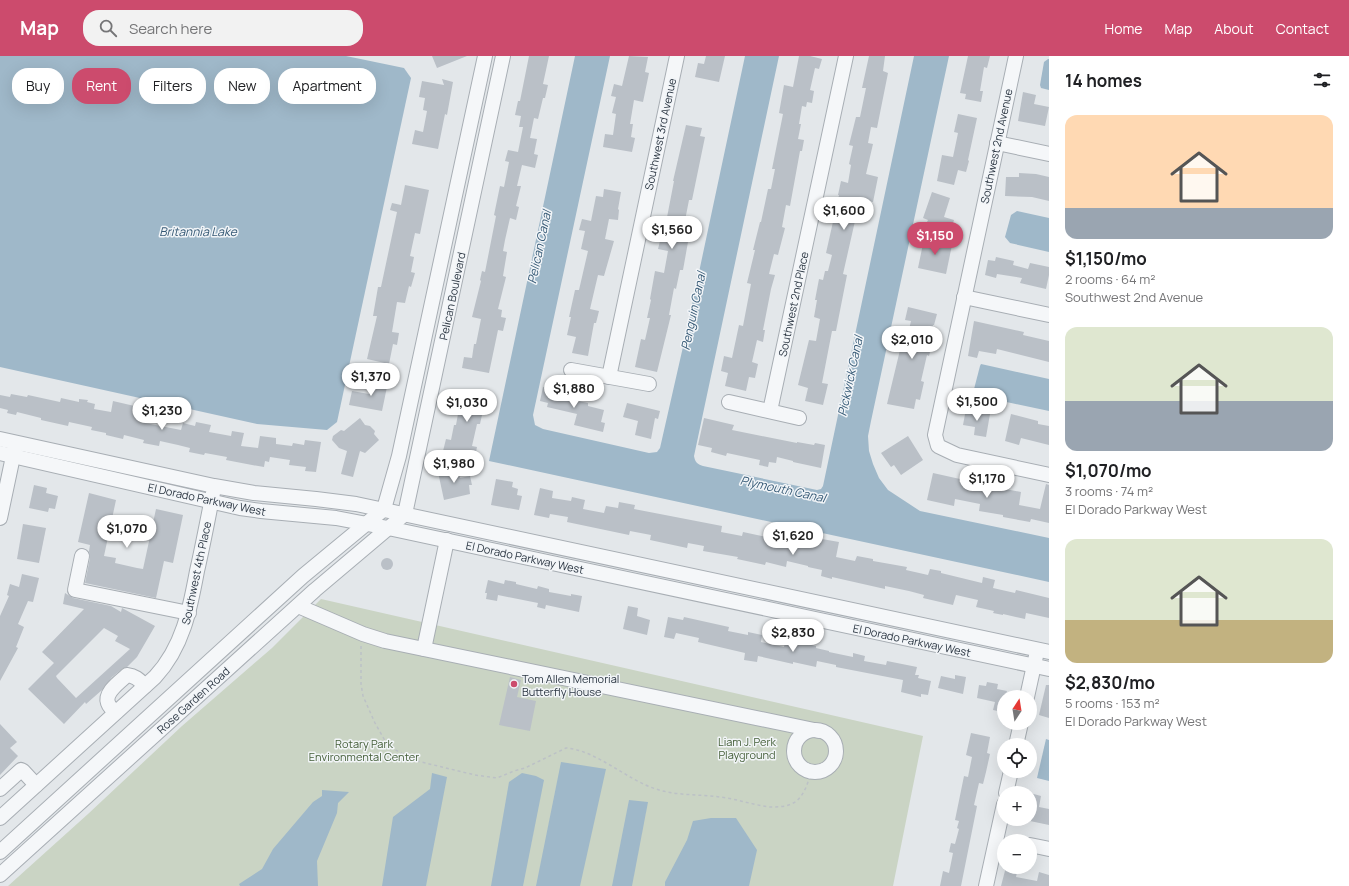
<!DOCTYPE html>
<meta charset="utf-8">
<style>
body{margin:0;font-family:Manrope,sans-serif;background:#f2f2f2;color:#202124;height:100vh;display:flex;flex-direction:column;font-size:15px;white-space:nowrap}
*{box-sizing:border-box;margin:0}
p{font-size:13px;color:#757577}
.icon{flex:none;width:22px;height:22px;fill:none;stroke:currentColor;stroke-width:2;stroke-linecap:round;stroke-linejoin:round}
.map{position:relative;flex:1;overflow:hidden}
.sheet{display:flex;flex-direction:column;background:#fff;width:300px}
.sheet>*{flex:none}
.banner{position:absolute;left:12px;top:12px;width:380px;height:36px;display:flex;gap:8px}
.needle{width:26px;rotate:12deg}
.fabs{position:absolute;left:997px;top:634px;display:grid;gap:8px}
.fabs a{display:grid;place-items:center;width:40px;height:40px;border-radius:50%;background:#fff;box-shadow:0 4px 16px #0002;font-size:20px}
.price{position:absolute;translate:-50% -34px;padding:0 9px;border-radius:14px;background:#fff;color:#222;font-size:13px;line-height:26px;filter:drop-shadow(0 1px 2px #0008)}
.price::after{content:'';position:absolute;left:50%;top:24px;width:12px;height:9px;margin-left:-6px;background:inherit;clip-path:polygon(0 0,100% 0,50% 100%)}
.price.on{background:#cc4b6d;color:#fff}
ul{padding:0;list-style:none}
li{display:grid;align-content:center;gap:8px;height:212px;padding:0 16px}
li span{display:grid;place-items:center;height:124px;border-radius:12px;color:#555}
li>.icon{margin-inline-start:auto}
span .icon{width:72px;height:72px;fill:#fffc;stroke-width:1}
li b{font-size:17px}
h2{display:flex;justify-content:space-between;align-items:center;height:48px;padding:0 16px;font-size:17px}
.pill{padding:0 14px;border-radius:16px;background:#fff;box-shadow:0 4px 16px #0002;font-size:14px;line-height:36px}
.pill.on{background:#cc4b6d;color:#fff}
header{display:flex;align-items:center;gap:24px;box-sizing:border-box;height:56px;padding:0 20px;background:#cc4b6d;color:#fff}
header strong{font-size:19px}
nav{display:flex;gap:22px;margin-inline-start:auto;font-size:14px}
.search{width:280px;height:36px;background:#f2f2f2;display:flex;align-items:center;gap:10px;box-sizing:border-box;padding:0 14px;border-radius:16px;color:#757577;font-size:15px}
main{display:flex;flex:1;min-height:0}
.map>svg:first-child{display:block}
.green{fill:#cad4c4}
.water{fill:#9fb8c9}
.building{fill:#bac0c7;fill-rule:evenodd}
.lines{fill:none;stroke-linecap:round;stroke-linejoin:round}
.minor-casing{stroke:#a8aeb4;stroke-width:16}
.path{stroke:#bcc1c6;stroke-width:1.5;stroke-dasharray:3 3;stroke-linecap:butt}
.minor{stroke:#f5f7f9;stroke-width:14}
.poi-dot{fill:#cc4b6d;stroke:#f2f5f8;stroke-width:1.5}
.labels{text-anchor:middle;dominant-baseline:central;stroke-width:3;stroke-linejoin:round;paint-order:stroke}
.street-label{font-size:11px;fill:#2b3642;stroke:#f2f5f8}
.poi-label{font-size:11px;fill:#2b3642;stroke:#f2f5f8;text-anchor:start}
.park-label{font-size:11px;fill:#445e38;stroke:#f2f5f8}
.water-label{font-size:12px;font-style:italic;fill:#355975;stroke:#f2f5f8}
</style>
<header>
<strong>Map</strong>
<div class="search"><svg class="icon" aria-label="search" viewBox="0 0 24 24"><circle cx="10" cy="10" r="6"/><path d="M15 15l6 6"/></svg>Search here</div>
<nav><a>Home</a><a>Map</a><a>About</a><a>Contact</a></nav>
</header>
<main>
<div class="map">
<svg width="1049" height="830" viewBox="0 0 1049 830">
<rect width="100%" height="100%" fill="#e3e7ea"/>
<path class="green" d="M321 543 923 680 893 830H8L88 758 182 670 272 592Z"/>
<g class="water">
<path d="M0 0H346L404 12 411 22 337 366 327 374 257 368 0 311Z"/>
<path d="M575 0H610L533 359 535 369 543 373 649 397 657 396 660 392 685 282 745 0H779L694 400C695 406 697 408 703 410L817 434 821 433 823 430 914 0H949L871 365 868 380 869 395 873 408 879 422 888 434 920 455 1049 482V526L489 405Z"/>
<path d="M1048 3H1049V34L1041 32 1040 29 1044 6Z"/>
<path d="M1017 155 1049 162V196L1010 187 1005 181 1011 159Z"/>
<path d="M981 308 1049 323V355L974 339 973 337 980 310Z"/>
<path d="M1046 683 1049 684V725L1037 722Z"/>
<path d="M561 706 606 713 580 830H536Z"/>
<path d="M432 717 447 721 426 830H382L393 761 430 733Z"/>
<path d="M522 717 536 720 544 724 523 830H491L509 726Z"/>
<path d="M322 734 349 736 338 747 337 757 317 805 318 830H240L239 828 262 813 273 793 313 746 322 740Z"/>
<path d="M629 744 648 746 632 830H612Z"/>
<path d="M711 762H736L757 794 749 830H665V826L687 784 693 765Z"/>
</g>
<g class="building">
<path d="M432 0H467L437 12Z"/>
<path d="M529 0H549L543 28 548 29 545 42H543L538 63 534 62 530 82 537 83 534 98 538 99 535 112 522 109 517 130H521L516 150 519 151 516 164 510 162 505 184 503 195 507 196 503 220 506 221 498 253 502 254 501 261 506 262 503 275 498 274 489 317 462 312 464 301 472 302 474 288H476L481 263 472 261 481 225 480 224 482 215 485 216 496 160 494 159 500 130 504 131 509 106 505 105 508 94 518 96 523 71H519L521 60 515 59 518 45H520Z"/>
<path d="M629 0 648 1 645 16 649 17 643 46 634 44 630 68H633L631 81 635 82 632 96 603 91 605 78 613 79 616 58 612 57 616 41 611 40 614 28 622 30Z"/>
<path d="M706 0H725L719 26 695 21 698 7 704 8Z"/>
<path d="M799 0H810L822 3 819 13 815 12 810 34 814 35 812 47 807 46 806 51 802 50 799 68H801L798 83 804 84 802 95H800L790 150 786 149 782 171 785 172 778 199 774 198 769 218 775 219 771 233 763 274H765L763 286 757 284 752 306 758 308 755 322 749 321 746 335 725 330 728 317 721 315 724 300 732 302 739 269 743 270 751 228 747 227 755 194H753L760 166H761L768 133H771L775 113H772L783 58 779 57 784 29 793 31Z"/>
<path d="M869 0H885L883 15 888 17 877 72 871 71 868 87 873 88 866 118 878 121 873 146 860 143 843 218 847 219 836 275H832L822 327 828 328 823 349 805 345 808 332 798 329 809 284 816 285 820 263 814 261 817 244H815L819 223 823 224 825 215H828L832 199 826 197 839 139H838L841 125 848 127 851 109 849 108 853 90 849 89 856 61H860L866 32H862Z"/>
<path d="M968 0H990L987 12 984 11 980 35H983L981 46 965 43 966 38 960 37Z"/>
<path d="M442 23 453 26 447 59 445 58 438 93 412 88 415 74 423 76 427 55 423 54 425 42 419 41 422 25 444 29Z"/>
<path d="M1023 36 1036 39 1034 48 1049 51 1045 70 1018 65Z"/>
<path d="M958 58 977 62 968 104 969 105 966 116 958 114 954 129 937 125 942 99 953 101 958 77 954 76Z"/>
<path d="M686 69 702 72 700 80 705 81 692 144H689L681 185 688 186 683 214H680L676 233 674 232 669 259H671L657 316 635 311 641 283 645 284 650 262H647L651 244 650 243 655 215 664 217 668 195 658 193 661 181 663 182 674 125H673Z"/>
<path d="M1019 117 1036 118 1049 121V145L1032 141 1005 140 1006 121H1019Z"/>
<path d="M405 129 429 134 420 178 415 177 410 200 414 201 411 216 415 217 411 231 409 230 405 247 397 246 392 276 399 277 397 289 393 288 389 308 367 303 377 260H373L378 231H381L397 156 390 154 392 147 401 149Z"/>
<path d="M604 133 621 136 618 153 619 154 618 164 609 163 605 183 614 185 604 220 598 219 590 253 599 255 596 267H594L588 300 572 297 576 281 567 279 571 261H569L575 234H579L588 195 581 193 585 175 579 174 582 163 591 165 596 140 603 141Z"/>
<path d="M932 136 950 142 944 161 954 164 950 176 926 168 928 164 923 162Z"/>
<path d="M924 183 952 189 946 218 918 212Z"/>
<path d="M996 201 1014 205 1013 209 1028 213 1030 207 1049 211V219L1046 233 1020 227 1022 222 997 218 996 222 985 219 988 204 995 205Z"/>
<path d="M908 251 937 258 934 269H933L928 291 931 292 929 300 927 299 921 325 924 326 920 344 916 343 914 353 887 348 900 294 893 292 895 283 906 286 911 265 905 264Z"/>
<path d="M974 265 1024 276 1023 279 1049 285V306L997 293 996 298 979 295 977 302 968 300Z"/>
<path d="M372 323 388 326 382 355 349 349 352 335 369 338Z"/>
<path d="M543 331 569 337 568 343 588 347V350L604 354 601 366 605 367 603 376 574 369 577 358 547 351 548 347 540 345Z"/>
<path d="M459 334 490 340 488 351 484 350 480 368H477L472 390 477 391 475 401 443 395 446 383 451 384 454 369H456L460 347 456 346Z"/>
<path d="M11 338 27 341 28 339 60 346 61 342 79 346V343L88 344 87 346 95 348 94 353 111 356 113 345 143 352 140 366 181 374 183 367 195 370 196 366 211 369 209 376 231 380 232 375 244 377 241 390 258 392 260 380 276 382V388L292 390 293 387 304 389 305 384 321 386 316 416 305 415 306 411 289 409 290 404 270 401 269 406 265 405 264 411 252 409 226 404 227 401 205 397 204 399 189 396 190 392 178 389 160 385 159 390 143 387 144 384 124 379 123 383 106 379V377L91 374 92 371 69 366 68 370 41 364V362L17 356 16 359 7 357 8 354 0 352V339L10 341Z"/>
<path d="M627 347 660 355 658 363 655 362 651 383 635 379 638 365 623 361Z"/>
<path d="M966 353 990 358 986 381 974 379 975 371 963 369Z"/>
<path d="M1011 358 1038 365V368L1049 370V389L1021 382 1019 389 1005 385Z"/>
<path d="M360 362 365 369 370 370 375 375 374 378 379 384 365 397 360 395 353 421 341 418 347 395 339 392 332 384 333 380 341 374 344 375Z"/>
<path d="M704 362 734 369 732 374 797 387V386L814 389 815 387 825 389 821 412 793 406V405L777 401 776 407 769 406 768 411 759 409 760 404 727 397 726 400 711 396 712 392 698 389Z"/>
<path d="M908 380 923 404 901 419 894 409 891 411 881 397Z"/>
<path d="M457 412 460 422 470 420 472 429H469L470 438 444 444 438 416Z"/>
<path d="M933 417 960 423 959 426 985 431V429L1021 436 1019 449 1040 453 1046 428 1049 429V467L1031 463 1030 466 1003 461V459L979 455 980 448 955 443 954 450 927 444Z"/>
<path d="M496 423 513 426 512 431 518 433 517 439 522 440 519 454 491 449Z"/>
<path d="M34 429 47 432 46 437 58 440 55 453 49 452 48 456 29 452Z"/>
<path d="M540 432 553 435 552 442 571 445 572 441 585 444 583 453 604 457 606 450 618 452 619 446 635 449 634 453 722 470 721 476 742 480 743 476 812 491 813 486 821 487 822 483 839 486 836 501 855 505 857 500 873 503V505L907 511 906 514 928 519 930 513 941 515V517L982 527 983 521 995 524 993 532 1015 537 1016 534 1049 542V562L1026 557 1025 563 1003 558V559L993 557 994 555 976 551 978 544 956 539 953 549 923 542 924 539 909 535 885 530V533L832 521V523L821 520 822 514 808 511V510L787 505 786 511 766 506 765 509 737 503 738 501 703 495 704 490 688 487 687 492 650 484 651 479 630 475 629 479 567 466 568 461 550 458 549 462 534 459Z"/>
<path d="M89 437 116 444 104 500 116 502 115 507 137 512 143 513 156 453 183 459 173 507 164 505 156 542 85 527 90 502 89 495 90 489 78 486Z"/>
<path d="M23 468 46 472 39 507 17 503Z"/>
<circle cx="387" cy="508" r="6"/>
<path d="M22 518 39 522 33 546 28 545 18 568 24 571 16 591 18 592 0 625V560L9 540 7 539 10 528 19 531Z"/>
<path d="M488 524 504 528 505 524 516 526V528L537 533 538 530 549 533V536L571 540V538L582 540 579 556 546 549 545 553 537 551 538 547 498 539 497 545 486 543 487 537H485Z"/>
<path d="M65 537 73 542 111 550 121 556 122 552 155 570 137 601 127 611 122 613 112 621 102 634 86 648 85 646 64 668 28 633 54 607 42 596 84 553 63 548ZM104 572 118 580 115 585 130 593 76 642 57 622 56 620Z"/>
<path d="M628 550 638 552 637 560 650 564 647 579 623 573Z"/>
<path d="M668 561 683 564 684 561 729 571 728 575 748 579V576L762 579 761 586 784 591 786 583 816 590V592L829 595V596L853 601V597L865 600 864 605 886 609 887 605 917 611 915 619H919L918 622 931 625 928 639 921 638V641L901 636 903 624 836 611V609L817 605 816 611 793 606V608L758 600 757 606 744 604 745 597 698 586 699 582 676 577 674 583 664 581Z"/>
<path d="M955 619 966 621 963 638 938 632 941 620 955 623Z"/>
<path d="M510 621 521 624 517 641 536 645 530 675 499 669Z"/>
<path d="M987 626 998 628 997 633 1007 635 1005 641H1004L1002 656 993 654 995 646 977 642 979 629 986 630Z"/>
<path d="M1046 629H1049V662L1039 659Z"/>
<path d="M0 668 17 686 10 692 18 700 0 719Z"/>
<path d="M971 677 990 681 987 697 990 698 986 716 983 728 979 727 974 749 977 750 961 830H940L943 815 949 817 953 797 949 796 951 787 955 788 959 773 957 772 959 765 955 764 964 720 968 721 972 701 966 699Z"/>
<path d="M1030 737 1041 740 1039 751 1049 753V769L1030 765Z"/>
<path d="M1006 811H1018L1016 821 1037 825 1039 816 1049 819V830H1001Z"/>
</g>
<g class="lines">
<g class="minor-casing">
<g id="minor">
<path d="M1016 0 935 379 938 390 957 399 1049 419"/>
<path d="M997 87 1049 98"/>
<path d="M964 241 1049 259"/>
<path d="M571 314 649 328"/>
<path d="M609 321 677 0"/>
<path d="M729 346 799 362"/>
<path d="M770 355 846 0"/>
<path d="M0 383 214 430 254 437 316 443 356 448 1049 596"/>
<path d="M0 397 240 452 261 455 336 462 388 472 1049 613"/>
<path d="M0 462 15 391"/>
<path d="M82 500 75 534 189 557"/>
<path d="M298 550 363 578 385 585 819 675"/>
<path d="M424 593 447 484"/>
<path d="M1027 641 1036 600"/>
<path d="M116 656C113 654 109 650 108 647 104 636 121 625 127 619 136 620 139 624 145 630"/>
<circle cx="815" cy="695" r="21"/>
<path d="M1016 689 1021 667"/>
<path d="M0 733 21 714 23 715 36 729"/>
<path d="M1006 737 1011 715"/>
<path d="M0 762 155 621C183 591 190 553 197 515 203 489 208 462 213 437"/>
<path d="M1030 789 1049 793"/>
<path d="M0 796 303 520 384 453 399 400 485 0"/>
<path d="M0 819 315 534 405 458 503 0"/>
<path d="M986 830 1004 748"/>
</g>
</g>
<path class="path" d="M361 590V628L363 640 375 667 384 683 394 693 413 704 475 719 497 722 514 715 525 712 566 692C596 694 627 724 656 733 677 740 699 738 720 741 737 743 753 749 770 751 777 751 785 751 791 748 803 744 808 727 811 716"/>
<use href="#minor" class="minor"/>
</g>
<circle class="poi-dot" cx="514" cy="628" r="4"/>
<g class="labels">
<g class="street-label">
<text transform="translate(660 78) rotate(-78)">Southwest 3rd Avenue</text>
<text transform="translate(996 90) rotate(-78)">Southwest 2nd Avenue</text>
<text transform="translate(452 240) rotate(-78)">Pelican Boulevard</text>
<text transform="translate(793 248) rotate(-78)">Southwest 2nd Place</text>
<text transform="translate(207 443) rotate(12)">El Dorado Parkway West</text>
<text transform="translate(525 501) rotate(12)">El Dorado Parkway West</text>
<text transform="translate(196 517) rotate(-78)">Southwest 4th Place</text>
<text transform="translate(912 584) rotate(12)">El Dorado Parkway West</text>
<text transform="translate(193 644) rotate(-42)">Rose Garden Road</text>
</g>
<g class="poi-label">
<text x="522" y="622">Tom Allen Memorial<tspan x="522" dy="13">Butterfly House</tspan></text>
</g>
<g class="park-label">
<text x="747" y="685">Liam J. Perk<tspan x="747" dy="13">Playground</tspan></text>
<text x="364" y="687">Rotary Park<tspan x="364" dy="13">Environmental Center</tspan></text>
</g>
<g class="water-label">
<text x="198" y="175">Britannia Lake</text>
<text transform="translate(539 191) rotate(-78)">Pelican Canal</text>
<text transform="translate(693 255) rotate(-78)">Penguin Canal</text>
<text transform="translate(850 320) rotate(-78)">Pickwick Canal</text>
<text transform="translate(783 433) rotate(12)">Plymouth Canal</text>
</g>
</g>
</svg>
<div class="fabs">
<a><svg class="needle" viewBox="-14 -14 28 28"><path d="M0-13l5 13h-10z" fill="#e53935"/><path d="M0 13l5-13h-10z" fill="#757577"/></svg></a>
<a><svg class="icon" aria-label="locate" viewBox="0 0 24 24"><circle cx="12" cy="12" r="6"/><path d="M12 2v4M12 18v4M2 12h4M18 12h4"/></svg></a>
<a>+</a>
<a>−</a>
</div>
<b class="price" style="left:844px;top:175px">$1,600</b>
<b class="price" style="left:672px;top:194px">$1,560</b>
<b class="price on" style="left:935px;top:200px">$1,150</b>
<b class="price" style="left:912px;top:304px">$2,010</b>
<b class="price" style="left:371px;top:341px">$1,370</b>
<b class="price" style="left:574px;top:353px">$1,880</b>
<b class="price" style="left:977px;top:366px">$1,500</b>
<b class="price" style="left:467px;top:367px">$1,030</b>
<b class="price" style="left:162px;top:375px">$1,230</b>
<b class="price" style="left:454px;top:428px">$1,980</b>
<b class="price" style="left:987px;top:443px">$1,170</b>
<b class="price" style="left:127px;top:493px">$1,070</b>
<b class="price" style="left:793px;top:500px">$1,620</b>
<b class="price" style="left:793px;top:597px">$2,830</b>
<div class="banner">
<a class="pill">Buy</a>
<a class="pill on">Rent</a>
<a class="pill">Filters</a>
<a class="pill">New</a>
<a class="pill">Apartment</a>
</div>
</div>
<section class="sheet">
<h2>14 homes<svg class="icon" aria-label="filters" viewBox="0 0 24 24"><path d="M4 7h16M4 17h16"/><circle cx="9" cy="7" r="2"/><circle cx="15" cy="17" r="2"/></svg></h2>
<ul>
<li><span style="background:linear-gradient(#ffd9b3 75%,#9aa5b1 0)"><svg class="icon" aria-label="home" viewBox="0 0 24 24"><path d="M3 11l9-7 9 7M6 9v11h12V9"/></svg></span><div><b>$1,150/mo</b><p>2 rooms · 64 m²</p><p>Southwest 2nd Avenue</p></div></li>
<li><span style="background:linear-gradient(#dfe7d0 60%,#9aa5b1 0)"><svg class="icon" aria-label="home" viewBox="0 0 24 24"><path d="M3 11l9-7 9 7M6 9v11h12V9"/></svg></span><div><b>$1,070/mo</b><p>3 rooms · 74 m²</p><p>El Dorado Parkway West</p></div></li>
<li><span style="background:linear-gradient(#dfe7d0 65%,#c2b280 0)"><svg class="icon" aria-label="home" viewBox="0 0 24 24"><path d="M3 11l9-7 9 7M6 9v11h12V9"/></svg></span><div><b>$2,830/mo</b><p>5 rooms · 153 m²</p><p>El Dorado Parkway West</p></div></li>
</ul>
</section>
</main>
